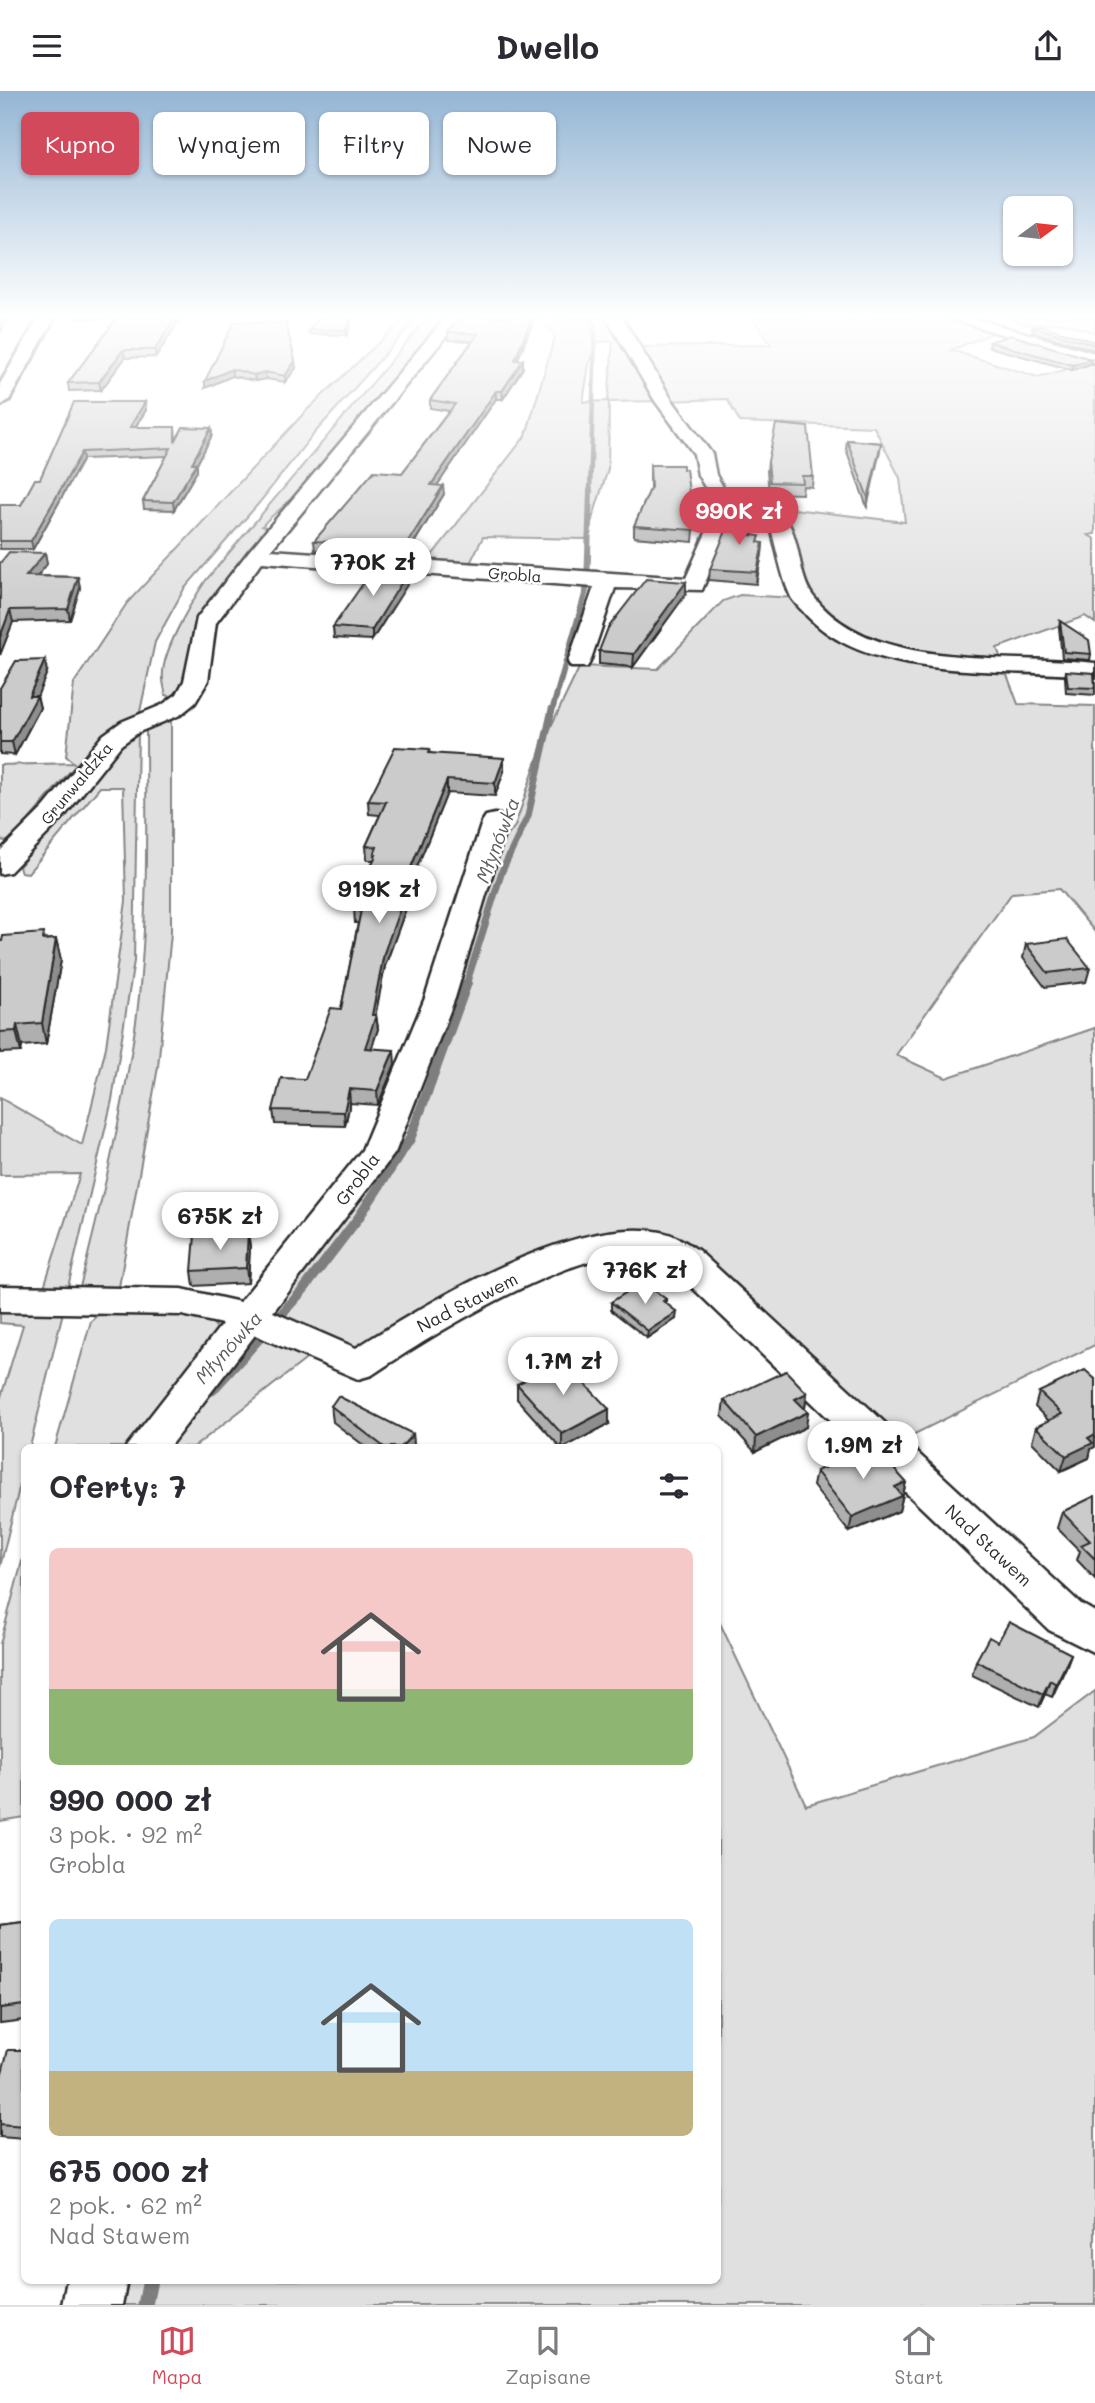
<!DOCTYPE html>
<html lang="pl">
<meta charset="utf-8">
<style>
body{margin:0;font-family:Mali,sans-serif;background:#f2f2f3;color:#2b2b33;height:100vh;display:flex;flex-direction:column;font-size:26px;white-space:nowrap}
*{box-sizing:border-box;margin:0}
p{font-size:23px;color:#7c7c81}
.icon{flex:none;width:38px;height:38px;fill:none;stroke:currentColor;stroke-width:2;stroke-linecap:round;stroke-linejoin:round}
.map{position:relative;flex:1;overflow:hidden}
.drawer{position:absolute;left:21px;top:1353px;width:700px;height:840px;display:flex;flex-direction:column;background:#fff;border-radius:10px;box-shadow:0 2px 5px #0004}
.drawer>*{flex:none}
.banner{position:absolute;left:21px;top:21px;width:700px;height:63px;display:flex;gap:14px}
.needle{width:46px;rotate:75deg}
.controls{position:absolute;left:1003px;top:105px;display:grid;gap:14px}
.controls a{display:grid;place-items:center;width:70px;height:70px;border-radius:10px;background:#fff;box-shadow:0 2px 5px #0004;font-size:35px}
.price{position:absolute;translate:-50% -60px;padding:0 16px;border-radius:24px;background:#fff;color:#222;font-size:23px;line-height:46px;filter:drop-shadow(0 2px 4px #0008)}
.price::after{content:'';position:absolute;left:50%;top:42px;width:21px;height:16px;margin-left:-10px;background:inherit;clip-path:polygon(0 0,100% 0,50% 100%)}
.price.on{background:#d1495b;color:#fff}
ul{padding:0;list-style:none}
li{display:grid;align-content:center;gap:14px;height:371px;padding:0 28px}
li span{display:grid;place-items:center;height:217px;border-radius:10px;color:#555}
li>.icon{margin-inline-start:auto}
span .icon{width:126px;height:126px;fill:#fffc;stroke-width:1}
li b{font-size:30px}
h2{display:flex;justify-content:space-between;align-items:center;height:84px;padding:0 28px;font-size:30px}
.chip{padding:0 24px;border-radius:10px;background:#fff;box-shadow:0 2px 5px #0004;font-size:24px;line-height:63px}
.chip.on{background:#d1495b;color:#fff}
header{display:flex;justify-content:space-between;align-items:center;height:91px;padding:0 28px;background:#fff;font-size:32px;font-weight:700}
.tabs{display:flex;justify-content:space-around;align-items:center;height:98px;border-top:2px solid #e1e1e2;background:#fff;font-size:19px;color:#7c7c81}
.tabs a{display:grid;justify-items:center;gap:4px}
.tabs .on{color:#d1495b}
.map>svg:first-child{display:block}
.green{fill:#e0e0e0;stroke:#868686;stroke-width:2;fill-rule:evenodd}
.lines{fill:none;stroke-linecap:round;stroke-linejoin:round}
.stream-far5{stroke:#7e7e7e;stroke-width:4.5}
.stream-far4{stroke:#7e7e7e;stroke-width:6}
.stream-far3{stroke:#7e7e7e;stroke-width:7}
.stream-far2{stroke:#7e7e7e;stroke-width:10}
.stream-far1{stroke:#7e7e7e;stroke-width:11}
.stream{stroke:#7e7e7e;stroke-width:15}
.minor-casing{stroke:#2b2b2b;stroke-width:5}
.major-casing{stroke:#2b2b2b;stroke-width:6}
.minor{fill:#fff;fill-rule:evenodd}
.major{fill:#fff;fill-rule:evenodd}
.wall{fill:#afafaf;stroke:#2b2b2b;stroke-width:2}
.shaded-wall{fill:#8e8e8e;stroke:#2b2b2b;stroke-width:2}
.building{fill:#cbcbcb;stroke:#2b2b2b;stroke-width:2}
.labels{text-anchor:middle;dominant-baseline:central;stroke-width:5;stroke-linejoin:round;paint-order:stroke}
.far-street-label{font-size:16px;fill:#2b2b2b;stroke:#fff}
.street-label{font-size:18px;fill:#2b2b2b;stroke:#fff}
.water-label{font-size:19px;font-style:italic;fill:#5c5c5c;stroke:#fff}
</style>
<header><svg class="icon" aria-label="menu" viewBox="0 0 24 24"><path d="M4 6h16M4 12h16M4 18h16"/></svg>Dwello<svg class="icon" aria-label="share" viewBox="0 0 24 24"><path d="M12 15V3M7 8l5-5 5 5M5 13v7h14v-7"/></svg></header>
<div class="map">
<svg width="1095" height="2214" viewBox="0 0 1095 2214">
<rect width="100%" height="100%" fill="#fff"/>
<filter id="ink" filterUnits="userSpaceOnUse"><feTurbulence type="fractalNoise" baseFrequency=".0143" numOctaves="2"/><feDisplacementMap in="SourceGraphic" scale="14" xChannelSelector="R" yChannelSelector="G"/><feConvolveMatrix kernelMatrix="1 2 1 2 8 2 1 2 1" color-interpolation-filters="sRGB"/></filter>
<g filter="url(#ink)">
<g class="green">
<path d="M406 226H418L311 346 259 412 184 498 155 551 139 625C84 651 51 707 9 751L0 749V674L74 672 66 665 74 592 127 512 306 320Z"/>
<path d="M428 226H449L294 410H288C280 420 270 425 262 435L272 437C248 464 217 492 201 525 187 552 195 577 173 606L166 604C165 599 163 593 163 588 160 563 192 510 206 489Z"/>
<path d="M540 226H607L661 310 609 311 608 378 586 448 483 446 466 480 427 471 526 344 555 245ZM613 250 608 310 583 311 589 273 597 251Z"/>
<path d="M752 226H842L855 232 884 226H949L992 242 951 259 1038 286 1095 271V443L1088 444 1095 448V532L1085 525 997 557 1018 613 1095 615V841L1059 798 1012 802 896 964 946 987 1095 937V1254L886 1357 661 1154H611L353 1260 265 1226 380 1068 496 760 515 735 542 654 580 575 658 578 723 510 740 504 798 507 767 415 905 431 900 387 874 336 740 331 727 308 664 310 633 256 771 254Z"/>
<path d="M1011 226H1095V242L1065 232 1024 233Z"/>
<path d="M171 619V842L158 976 119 1196H80C102 1109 123 1021 136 931 149 832 146 729 146 629Z"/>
<path d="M138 641 134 870 112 1009 67 1200 43 1199 80 1083 0 1084V1007L82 1054 106 956 126 810 123 696H100L28 782 21 781 19 776 114 656Z"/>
<path d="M0 1216 64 1217 30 1356H24V1377L0 1476V1309L23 1234 0 1232Z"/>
<path d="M101 1221 200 1223 212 1231 224 1247 137 1356H55L91 1230Z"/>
<path d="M263 1245 309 1266 194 1356H151L235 1255Z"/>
<path d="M24 1463V1726L0 1730V1553Z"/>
<path d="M718 1528 806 1714 1034 1646 1095 1600V2214H98L103 2189H718Z"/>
</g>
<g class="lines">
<path class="stream-far5" d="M590 401 595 244 592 226"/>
<path class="stream-far4" d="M552 620 587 496 590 399"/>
<path class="stream-far3" d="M466 894 502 780 528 725 552 618"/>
<path class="stream-far2" d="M267 1239 304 1198 359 1126 410 1048 467 892"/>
<path class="stream-far1" d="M212 1299 268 1237"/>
<path class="stream" d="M145 2214 150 2189"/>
<g class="minor-casing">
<g id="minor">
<path d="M446 226H462L271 459 686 487 717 417 698 384 694 363 655 310 606 226H622L672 309 712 363 716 384 736 419 772 423 787 430C801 451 798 485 813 505 872 582 1009 562 1095 572V586C1007 575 873 594 807 525 802 518 793 512 790 504 781 484 777 459 771 437L767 434 731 431 702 499 615 497 590 571 587 576H571L568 571 594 496 262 471 216 532 208 590 195 612 180 624 139 641 121 654 62 728 10 781 0 783V760L44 716 103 644 121 631 162 614 177 603 184 590 197 527 249 460Z"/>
<path d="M946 226H970L1095 262V272Z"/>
<path d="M495 723 504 725 508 731 455 907 395 1062 273 1221 356 1257C429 1211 572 1124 661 1141 676 1144 687 1152 699 1160L1081 1513 1095 1521V1562L1049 1539 673 1178C668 1174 662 1168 655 1166 591 1143 426 1248 372 1284L358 1288 255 1244 169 1356H126L222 1233 182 1224 0 1221V1195L182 1198 240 1211 362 1059 425 907 482 731 486 725Z"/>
<path d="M67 2189H127L122 2214H62Z"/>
</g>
</g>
<g class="major-casing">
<path id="major" d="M39 226H55L9 309 0 315V293Z"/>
</g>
<use href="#minor" class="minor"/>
<use href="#major" class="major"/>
</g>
<g class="wall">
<path d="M77 226H181L156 266 125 267 101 299 69 300 68 292 116 228H77Z"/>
<path d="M353 226 347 244 309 243V239Z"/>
<path d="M460 226 518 269H523V277L503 308H496L437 394 444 403 406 465 315 459 314 450 402 382 449 320 430 317V309L472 250 448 249V241Z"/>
<path d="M234 231 296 277 285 291 266 288 255 290 232 285 205 297Z"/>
<path d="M1033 236 1095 251V259L1032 241Z"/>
<path d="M990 251 1091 268 1090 273 1072 279 989 256Z"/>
<path d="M146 319 135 336H175L176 349 211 337 212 344 197 373V380L174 419 144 418 143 410 167 365 83 368 33 458H0V414H21L40 388Z"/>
<path d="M847 349 881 352 867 416 846 358Z"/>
<path d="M768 370 813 385 812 396 803 395 802 403 769 402 767 380Z"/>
<path d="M650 374 694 439 693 451 634 446V435L650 399Z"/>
<path d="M755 425V436L752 445 759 452H763L762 463 756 493 709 489 710 478Z"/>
<path d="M45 462 47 473 37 485 78 486 80 497 70 529 13 531 0 564V472Z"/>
<path d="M412 486 372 549 334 547 333 536Z"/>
<path d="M686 503 633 576 599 573V560Z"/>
<path d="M1060 530 1091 563 1090 569 1062 567 1059 536Z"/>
<path d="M1066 580 1095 590V604L1066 602 1065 586Z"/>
<path d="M47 581 37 605 40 617 15 664 0 663V597Z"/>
<path d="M430 662 504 680 495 705 447 702 407 801 408 812 385 875 375 924H376L378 938 371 958 395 973 378 1014 350 1012 345 1035 275 1033 273 1019 305 988 341 918 358 832H355L354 818 374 769H367L366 755 380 724 369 723 368 710Z"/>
<path d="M56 848 61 869 46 953 22 955 21 961 0 962V850Z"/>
<path d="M1026 853 1090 877 1086 891 1045 896 1023 867Z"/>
<path d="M248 1141 250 1156 248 1192 194 1195 192 1180Z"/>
<path d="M666 1208V1212L676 1228 647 1247 611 1219V1211Z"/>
<path d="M1095 1288 1091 1358 1089 1367 1061 1380 1032 1351 1036 1336 1049 1330 1035 1316 1039 1301Z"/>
<path d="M517 1293 609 1333 565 1356H560L517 1308Z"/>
<path d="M807 1302 805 1317 806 1336 755 1361 722 1325 724 1309Z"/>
<path d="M331 1315 413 1343 414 1356H366L333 1331Z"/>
<path d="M816 1380 906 1391 899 1420 849 1441 813 1395Z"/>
<path d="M1095 1405V1488L1077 1469 1080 1460 1057 1437 1062 1421Z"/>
<path d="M998 1551 1071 1563 1066 1576 1052 1606 1045 1603 1039 1616 972 1584 976 1570Z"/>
<path d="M24 1831V1929L0 1932V1834Z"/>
<path d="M24 1959V2048L0 2046V1989Z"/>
</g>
<g class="shaded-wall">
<path d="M4 226H10L0 242V233Z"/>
<path d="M175 226H181L156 266 155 259Z"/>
<path d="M351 226H353L347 244 346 239Z"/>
<path d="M532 226H535L515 276V269Z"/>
<path d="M123 259 125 267 101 299 99 291Z"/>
<path d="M1091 268 1090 273 1072 279 1073 274Z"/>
<path d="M523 269V277L503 308 502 300Z"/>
<path d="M295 270 296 277 285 291V285Z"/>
<path d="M232 278V285L205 297V290Z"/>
<path d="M265 281 266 288 255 290 254 284Z"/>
<path d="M496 300V308L432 402 431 394Z"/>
<path d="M145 311 146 319 131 343 130 336Z"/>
<path d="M211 337 212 344 197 373V380L174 419 173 411 192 372Z"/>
<path d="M881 352 880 360 867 416 868 407Z"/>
<path d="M82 361 83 368 33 458 31 450Z"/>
<path d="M443 395 444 403 406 465 405 456Z"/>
<path d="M755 425V436L749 455 750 444Z"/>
<path d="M763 452 762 463 756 493 757 481Z"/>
<path d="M45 462 47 473 29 496 26 485Z"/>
<path d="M411 476 412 486 372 549V539Z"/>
<path d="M78 486 80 497 70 529 68 518Z"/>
<path d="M686 491V503L633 576 634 563Z"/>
<path d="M10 519 13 531 0 564V546Z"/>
<path d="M45 569 47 581 37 606V605L40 617 15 664 12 651 29 605Z"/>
<path d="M504 667V680L495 705V692Z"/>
<path d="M447 689V702L407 801 408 812 385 875 374 932 376 924 378 938 367 971 365 957 384 862 402 798Z"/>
<path d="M56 848 61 869 46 953 42 932Z"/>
<path d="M17 934 22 955 21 961 16 940Z"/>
<path d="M394 959 395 973 378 1014 377 1000Z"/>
<path d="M349 998 350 1012 345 1035 344 1021Z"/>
<path d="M248 1141 250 1156 248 1192 246 1177Z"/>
<path d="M677 1221 676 1228 647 1247 648 1240Z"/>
<path d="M807 1302 805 1317 793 1323 795 1308Z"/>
<path d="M609 1318V1333L565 1356H562V1343Z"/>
<path d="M808 1321 806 1336 755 1361 756 1346Z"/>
<path d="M413 1343 414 1356H401Z"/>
<path d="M1095 1343V1356L1091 1358 1089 1367 1061 1380 1066 1365 1088 1347Z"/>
<path d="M906 1391 899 1420 849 1441 852 1426 895 1396Z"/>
<path d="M1071 1563 1066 1576 1052 1606 1056 1593Z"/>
<path d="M1050 1589 1045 1603 1039 1616 1043 1603Z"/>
</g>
<g class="building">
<path d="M118 226H175L155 259H123L99 291 68 292Z"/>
<path d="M320 226H351L346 239H309Z"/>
<path d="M460 226H532L515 269H523L502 300H496L431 394 443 395 405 456 314 450 374 380 402 382 455 313 430 309 478 243 448 241Z"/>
<path d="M234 231 286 232 295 270 285 285 265 281 254 284 232 278 205 290Z"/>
<path d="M1040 234 1095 251V254L1033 236Z"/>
<path d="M1011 244 1091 268 1073 274 990 251Z"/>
<path d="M74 311H145L130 336H175V351L183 336 211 337 192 372H197L173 411 143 410 171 357 82 361 31 450H0V414H21L35 388H40Z"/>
<path d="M776 333 808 336 813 385H802L803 392 770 391 768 370Z"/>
<path d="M847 349 881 352 868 407Z"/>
<path d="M650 374H683V378H686L694 439 634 435 651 396Z"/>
<path d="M733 423 755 425 750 444 760 445 758 451 763 452 757 481 710 478Z"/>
<path d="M9 461 45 462 26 485 78 486 68 518 10 519 0 546V472Z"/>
<path d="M376 474 411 476 372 539 333 536Z"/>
<path d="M646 488 686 491 634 563 599 560 608 537Z"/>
<path d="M1060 530 1089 549 1091 563 1064 561Z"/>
<path d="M45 569 29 605H37L12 651H0V597L16 570Z"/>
<path d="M1066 580 1094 582 1095 597 1068 596Z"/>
<path d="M395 656 430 658 429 662 504 667 495 692 447 689 402 798H407L384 862 372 924H376L365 957 394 959 377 1000 349 998 344 1021 273 1019 281 987 305 988 331 917 341 918 361 819 354 818 376 764H374L377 756 366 755 386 711 368 710Z"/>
<path d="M44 842 43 849 56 848 42 932 17 934 16 940 0 941V850H2L3 845Z"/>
<path d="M1067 848 1090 877 1048 882 1026 853Z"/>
<path d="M248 1141 246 1177 192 1180 195 1144Z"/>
<path d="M643 1191 666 1208 663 1210 677 1221 648 1240 611 1211Z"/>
<path d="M563 1270 609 1318 562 1343 517 1293Z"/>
<path d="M1085 1279 1095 1288V1343L1088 1347 1093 1352 1066 1365 1036 1336 1062 1323 1039 1301Z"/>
<path d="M786 1280 807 1302 795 1308 808 1321 756 1346 724 1309Z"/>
<path d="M338 1305 413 1343 401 1356H384L331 1315Z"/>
<path d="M874 1356 906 1391 895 1396 902 1405 852 1426 816 1380Z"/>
<path d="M1095 1405V1468L1081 1454 1090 1450 1062 1421Z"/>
<path d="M1009 1531 1071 1563 1056 1593 1050 1589 1043 1603 976 1570 989 1546 998 1551Z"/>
<path d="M24 1831V1914L0 1917V1834Z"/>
<path d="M8 1959H24V2035L0 2033V1989Z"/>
</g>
</g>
<linearGradient id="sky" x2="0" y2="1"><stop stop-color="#94b5d4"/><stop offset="0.42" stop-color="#fff"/><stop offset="1" stop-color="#fff" stop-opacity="0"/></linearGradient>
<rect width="1095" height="536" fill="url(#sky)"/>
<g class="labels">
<g class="far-street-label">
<text transform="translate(515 483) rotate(4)">Grobla</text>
<text transform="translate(76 692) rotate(-50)">Grunwaldzka</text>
</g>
<g class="street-label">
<text transform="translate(357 1088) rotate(-53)">Grobla</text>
<text transform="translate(467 1211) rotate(-27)">Nad Stawem</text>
<text transform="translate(989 1454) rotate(43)">Nad Stawem</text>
</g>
<g class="water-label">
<text transform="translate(497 749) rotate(-69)">Młynówka</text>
<text transform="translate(228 1256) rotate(-48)">Młynówka</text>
</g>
</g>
</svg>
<div class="controls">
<a><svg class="needle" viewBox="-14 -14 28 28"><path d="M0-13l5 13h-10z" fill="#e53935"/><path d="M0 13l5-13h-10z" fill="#7c7c81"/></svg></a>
</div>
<b class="price on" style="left:739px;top:456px">990K zł</b>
<b class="price" style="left:373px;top:507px">770K zł</b>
<b class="price" style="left:379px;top:834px">919K zł</b>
<b class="price" style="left:220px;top:1161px">675K zł</b>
<b class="price" style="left:645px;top:1215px">776K zł</b>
<b class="price" style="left:563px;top:1306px">1.7M zł</b>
<b class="price" style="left:863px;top:1390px">1.9M zł</b>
<div class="banner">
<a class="chip on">Kupno</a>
<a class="chip">Wynajem</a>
<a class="chip">Filtry</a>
<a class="chip">Nowe</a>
</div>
<section class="drawer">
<h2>Oferty: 7<svg class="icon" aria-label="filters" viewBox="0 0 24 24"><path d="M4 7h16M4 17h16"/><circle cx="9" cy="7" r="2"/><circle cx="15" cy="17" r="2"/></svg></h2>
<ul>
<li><span style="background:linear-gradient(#f6c9c9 65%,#8fb573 0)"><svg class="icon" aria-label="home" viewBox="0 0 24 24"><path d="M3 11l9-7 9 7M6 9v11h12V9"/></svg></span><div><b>990 000 zł</b><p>3 pok. · 92 m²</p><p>Grobla</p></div></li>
<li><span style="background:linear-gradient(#bfe0f5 70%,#c2b280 0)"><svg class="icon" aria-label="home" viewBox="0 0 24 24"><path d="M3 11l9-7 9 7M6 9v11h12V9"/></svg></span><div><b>675 000 zł</b><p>2 pok. · 62 m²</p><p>Nad Stawem</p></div></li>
</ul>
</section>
</div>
<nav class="tabs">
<a class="on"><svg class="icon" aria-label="map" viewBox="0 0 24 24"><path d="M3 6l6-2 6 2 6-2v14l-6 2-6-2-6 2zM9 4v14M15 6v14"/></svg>Mapa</a>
<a><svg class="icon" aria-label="saved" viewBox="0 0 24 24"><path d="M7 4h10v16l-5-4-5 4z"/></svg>Zapisane</a>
<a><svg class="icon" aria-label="home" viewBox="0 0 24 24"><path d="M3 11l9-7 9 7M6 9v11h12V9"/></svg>Start</a>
</nav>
